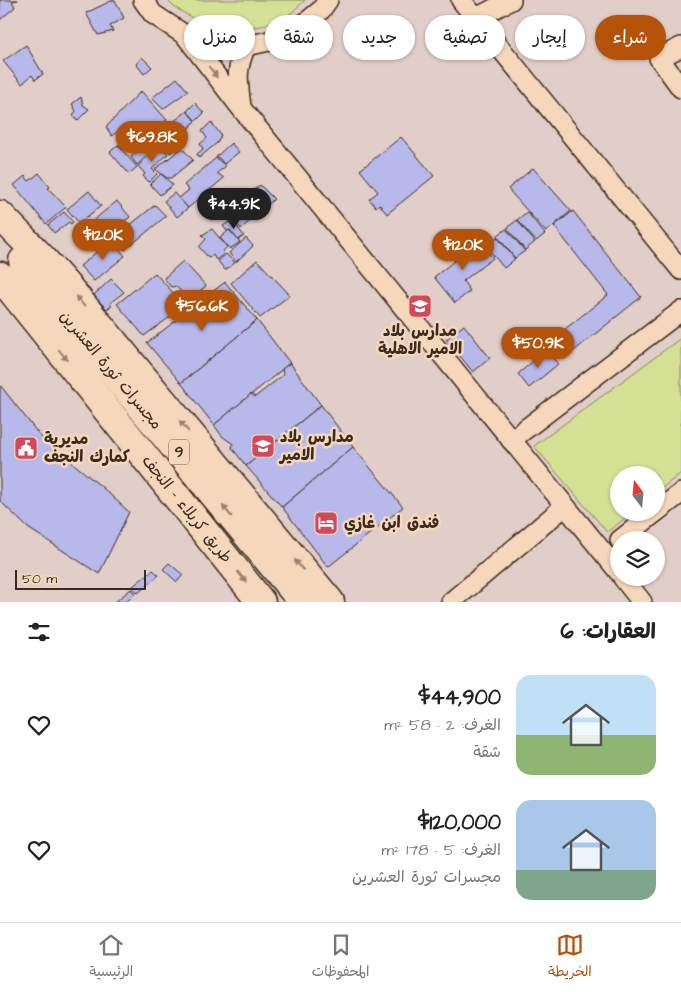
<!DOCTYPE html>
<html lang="ar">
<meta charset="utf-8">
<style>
body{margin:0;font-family:"Architects Daughter","Playpen Sans Arabic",sans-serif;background:#f6f6f6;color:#222;direction:rtl;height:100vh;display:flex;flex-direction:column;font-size:19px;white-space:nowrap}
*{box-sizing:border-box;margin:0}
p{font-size:16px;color:#767676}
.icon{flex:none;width:28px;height:28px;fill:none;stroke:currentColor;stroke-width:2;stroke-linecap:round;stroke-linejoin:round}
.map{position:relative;height:602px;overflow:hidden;direction:ltr}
.drawer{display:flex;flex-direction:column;background:#fff;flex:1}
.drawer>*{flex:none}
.guide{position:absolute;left:15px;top:15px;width:651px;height:45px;direction:rtl;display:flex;gap:10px}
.needle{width:32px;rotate:344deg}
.tools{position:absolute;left:610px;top:466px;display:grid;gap:10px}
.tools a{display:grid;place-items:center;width:55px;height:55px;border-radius:50%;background:#fff;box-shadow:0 1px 4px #0004;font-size:25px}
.scale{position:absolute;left:15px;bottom:12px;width:131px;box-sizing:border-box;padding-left:5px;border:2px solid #3b2a1e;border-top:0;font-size:14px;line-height:18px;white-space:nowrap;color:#3b2a1e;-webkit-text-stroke:4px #f5d7bb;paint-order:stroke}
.price{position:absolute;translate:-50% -42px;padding:0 11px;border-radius:18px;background:#b45309;color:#fff;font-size:16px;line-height:32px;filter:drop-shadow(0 1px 2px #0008)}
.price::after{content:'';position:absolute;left:50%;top:30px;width:15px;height:11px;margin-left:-8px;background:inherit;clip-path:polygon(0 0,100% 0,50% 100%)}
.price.active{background:#222;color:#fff}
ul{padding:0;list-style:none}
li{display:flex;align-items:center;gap:15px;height:125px;padding:0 25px}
li span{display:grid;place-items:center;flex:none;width:140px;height:100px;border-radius:15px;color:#555}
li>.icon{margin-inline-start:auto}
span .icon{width:60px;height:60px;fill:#fffc;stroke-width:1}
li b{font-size:21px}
h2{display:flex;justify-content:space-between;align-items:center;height:60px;padding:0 25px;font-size:21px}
.chip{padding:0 18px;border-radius:22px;background:#fff;box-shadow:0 1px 4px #0004;font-size:18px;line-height:45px}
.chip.active{background:#b45309;color:#fff}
.menu{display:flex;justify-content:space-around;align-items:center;height:70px;border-top:1px solid #e0e0e0;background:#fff;font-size:14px;color:#767676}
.menu a{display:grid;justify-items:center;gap:2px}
.menu .active{color:#b45309}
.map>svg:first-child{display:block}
.green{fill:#d4e093;stroke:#888558}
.building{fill:#b7b9eb;stroke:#3b2a1e}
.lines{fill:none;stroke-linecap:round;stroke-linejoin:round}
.minor-casing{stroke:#3b2a1e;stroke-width:22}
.trunk-casing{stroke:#3b2a1e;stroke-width:31}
.minor{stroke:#f5d7bb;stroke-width:19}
.trunk{stroke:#f5d7bb;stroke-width:28}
.oneway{fill:#98806c}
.labels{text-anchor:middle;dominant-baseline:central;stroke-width:5;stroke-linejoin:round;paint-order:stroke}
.shield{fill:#f5d7bb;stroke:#735e4d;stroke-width:1}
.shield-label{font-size:15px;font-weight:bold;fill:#3b2a1e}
.poi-label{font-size:16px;font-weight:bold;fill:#3b2a1e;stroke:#f5d7bb;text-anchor:start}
.street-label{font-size:16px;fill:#3b2a1e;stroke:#f5d7bb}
</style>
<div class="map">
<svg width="681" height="602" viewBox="0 0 681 602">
<rect width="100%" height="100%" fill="#e2cec9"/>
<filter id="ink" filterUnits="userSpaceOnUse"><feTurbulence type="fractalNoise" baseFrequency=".02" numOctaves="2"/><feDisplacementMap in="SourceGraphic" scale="10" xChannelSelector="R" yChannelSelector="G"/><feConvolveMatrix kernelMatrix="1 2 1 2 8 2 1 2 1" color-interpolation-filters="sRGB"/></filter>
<g filter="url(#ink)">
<g class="green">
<path d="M167 0H305L290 14 262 26 231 29 201 23 174 7Z"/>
<path d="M681 338V473L656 493V475H619V512L632 513 607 532 534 446Z"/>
</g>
<g class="building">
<path d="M0 0H18L12 1 15 7 0 20Z"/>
<path d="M113 0H115L124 18 110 26 113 31 98 35 86 13Z"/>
<path d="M26 45 43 74 35 80 32 75 22 84 3 61Z"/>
<path d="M142 57 152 67 144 74 136 64Z"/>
<path d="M177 78 188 91 163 109 152 98Z"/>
<path d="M141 91 167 120 148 138 136 125 127 132 122 128 112 136 106 127Z"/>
<path d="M81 97 83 105 89 109 77 121 73 115 76 111 72 104Z"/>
<path d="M195 103 204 113 196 121 187 111Z"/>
<path d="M187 111 195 121 188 129 190 134 181 141 168 126Z"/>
<path d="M211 122 221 135 218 142 199 158 197 154 203 149 200 144 207 138 202 131Z"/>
<path d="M137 128 146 139 140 144 130 134Z"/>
<path d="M128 135 138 146 132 153 128 148 123 149 119 144Z"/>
<path d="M171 137 180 146 170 153 163 145Z"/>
<path d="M401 137 434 176 387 214 379 204 376 207 369 199 378 192 360 170Z"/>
<path d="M231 143 239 152 224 164 220 159 216 157Z"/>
<path d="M118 145 137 167 129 174 110 152Z"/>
<path d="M144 146 150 153 137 165 131 157Z"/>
<path d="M161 146 168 154 152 169 157 174 149 182 143 176 145 174 138 166Z"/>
<path d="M182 148 193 160 171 178H167L155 169Z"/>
<path d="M216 158 226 166 217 173 224 178 188 208 179 198 189 190 184 185Z"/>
<path d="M533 168 571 211 546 232 508 189Z"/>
<path d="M39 173 50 187 48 188 66 207 46 224 14 185 25 176 29 181Z"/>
<path d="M161 174 173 185 160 195 150 184Z"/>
<path d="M260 185 274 199 241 229 227 211Z"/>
<path d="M89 191 101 206 79 223 67 209Z"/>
<path d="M174 193 188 208 177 217 164 201Z"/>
<path d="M117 201 130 217 107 234 110 238 104 242 89 224Z"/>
<path d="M155 205 166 216 125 250 114 238Z"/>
<path d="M573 211 641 297 564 359 550 341 608 295 554 226Z"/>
<path d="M64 212 73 222 71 224 69 222 54 233 48 225Z"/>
<path d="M527 212 545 234 536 241 517 220Z"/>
<path d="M232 220 244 236 238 240 230 230 227 231 223 226Z"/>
<path d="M517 220 535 242 525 250 507 228Z"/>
<path d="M212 229 227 247 223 251 224 254 216 260 213 255 209 258 199 247 206 239 202 235Z"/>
<path d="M506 229 525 251 515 258 497 236Z"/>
<path d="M229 230 240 242 230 249 220 238Z"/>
<path d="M497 237 515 259 504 268 486 246Z"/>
<path d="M246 238 253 246 236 262 229 253Z"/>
<path d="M111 240 125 256 94 281 80 266Z"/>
<path d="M479 241 493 258 463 281 470 291 455 303 434 277Z"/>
<path d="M226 254 235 263 225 270 218 261Z"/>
<path d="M257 260 290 295 260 318 231 283Z"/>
<path d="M183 261 206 286 188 300 176 286 171 287 164 278Z"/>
<path d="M155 273 185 306 144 336 117 304Z"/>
<path d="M111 279 124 292 110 303 112 306 107 309 93 296Z"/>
<path d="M225 282 257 320 181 383 147 343Z"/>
<path d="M257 320 290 363 214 425 181 383Z"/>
<path d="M464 325 490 358 473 372 446 339Z"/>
<path d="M546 350 558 364 529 388 518 374Z"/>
<path d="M290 363 321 405 246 466 232 448 233 444 222 436 214 425 251 394 255 397 283 375 282 369Z"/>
<path d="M0 385 41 437 103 488 129 512 99 574 28 528 0 501Z"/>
<path d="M321 405 353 447 282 507 246 466Z"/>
<path d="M353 447 403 507 328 567 282 507Z"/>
<path d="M169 563 183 575 177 582 163 569Z"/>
<path d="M153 570 159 575 138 593 132 587Z"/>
<path d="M131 589 135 594 126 602H115Z"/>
</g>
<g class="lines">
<g class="minor-casing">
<g id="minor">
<path d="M143 0 153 14 185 35 215 45 246 46 274 40 299 28 321 10 328 0"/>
<path d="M461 0 681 270"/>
<path d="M476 18 511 0"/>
<path d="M185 35 241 108 619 572"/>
<path d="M681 47 659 58 681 88"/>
<path d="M241 107C238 81 235 71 246 46"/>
<path d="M511 440 681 311"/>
<path d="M656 512 681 493"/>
<path d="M620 540 656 512"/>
<path d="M623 578 642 602"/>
<path d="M451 602 565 506"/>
</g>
</g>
<g class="trunk-casing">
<g id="trunk">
<path d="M0 215 42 258 71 291 330 602"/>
<path d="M23 261 55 303 303 602"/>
<path d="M0 276 261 602"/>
</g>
</g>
<use href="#minor" class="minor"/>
<use href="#trunk" class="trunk"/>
</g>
<defs><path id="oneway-solid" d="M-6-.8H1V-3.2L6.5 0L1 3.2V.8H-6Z" transform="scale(1.25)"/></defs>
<g class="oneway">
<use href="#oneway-solid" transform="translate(213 72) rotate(52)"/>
<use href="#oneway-solid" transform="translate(80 301) rotate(-130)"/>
<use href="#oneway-solid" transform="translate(63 355) rotate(51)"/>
<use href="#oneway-solid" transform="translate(184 426) rotate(-130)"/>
<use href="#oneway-solid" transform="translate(227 511) rotate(-130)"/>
<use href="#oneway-solid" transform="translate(299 565) rotate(-130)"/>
<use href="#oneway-solid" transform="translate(242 577) rotate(51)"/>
</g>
</g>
<defs>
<g id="school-square" transform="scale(1.25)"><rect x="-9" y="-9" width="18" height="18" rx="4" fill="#d1495b" stroke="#f5d7bb"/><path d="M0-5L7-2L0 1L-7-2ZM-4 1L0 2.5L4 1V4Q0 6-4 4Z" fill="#fff"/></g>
<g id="civic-square" transform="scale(1.25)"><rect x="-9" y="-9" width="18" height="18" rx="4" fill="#d1495b" stroke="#f5d7bb"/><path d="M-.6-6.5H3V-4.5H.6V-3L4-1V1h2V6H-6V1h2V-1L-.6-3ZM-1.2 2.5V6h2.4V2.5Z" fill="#fff"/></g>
<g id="hotel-square" transform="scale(1.25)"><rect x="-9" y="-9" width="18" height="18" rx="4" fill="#d1495b" stroke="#f5d7bb"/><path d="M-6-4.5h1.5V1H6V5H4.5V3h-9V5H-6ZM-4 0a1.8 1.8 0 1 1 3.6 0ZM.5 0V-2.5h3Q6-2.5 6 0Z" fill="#fff"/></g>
</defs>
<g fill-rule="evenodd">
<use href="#school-square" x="420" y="306"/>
<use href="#school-square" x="263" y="446"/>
<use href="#civic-square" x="26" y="448"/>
<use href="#hotel-square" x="326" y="523"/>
</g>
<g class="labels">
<rect class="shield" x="169" y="439.5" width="20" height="25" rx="4"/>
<g class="shield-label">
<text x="179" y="452">9</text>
</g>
<g class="poi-label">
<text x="420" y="331" text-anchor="middle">مدارس بلاد<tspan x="420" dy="18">الامير الاهلية</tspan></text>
<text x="280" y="437">مدارس بلاد<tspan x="280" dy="18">الامير</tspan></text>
<text x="44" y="439">مديرية<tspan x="44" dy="18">كمارك النجف</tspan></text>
<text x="344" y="523">فندق ابن غازي</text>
</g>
<g class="street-label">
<text transform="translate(111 370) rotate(50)">مجسرات ثورة العشرين</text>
<text transform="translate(187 509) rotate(51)">طريق کربلاء - النجف</text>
</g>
</g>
</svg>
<div class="tools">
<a><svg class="needle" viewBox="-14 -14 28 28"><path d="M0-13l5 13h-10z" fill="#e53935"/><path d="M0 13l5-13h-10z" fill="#767676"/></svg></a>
<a><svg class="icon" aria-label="layers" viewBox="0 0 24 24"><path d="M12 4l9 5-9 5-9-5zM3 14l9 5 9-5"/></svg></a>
</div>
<div class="scale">50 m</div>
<b class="price" style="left:152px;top:163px">$69.8K</b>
<b class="price active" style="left:234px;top:230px">$44.9K</b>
<b class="price" style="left:103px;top:261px">$120K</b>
<b class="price" style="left:463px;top:271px">$120K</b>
<b class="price" style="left:202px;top:332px">$56.6K</b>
<b class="price" style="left:538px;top:369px">$50.9K</b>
<div class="guide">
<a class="chip active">شراء</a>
<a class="chip">إيجار</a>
<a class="chip">تصفية</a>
<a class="chip">جديد</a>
<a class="chip">شقة</a>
<a class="chip">منزل</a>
</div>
</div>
<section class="drawer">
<h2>العقارات: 6<svg class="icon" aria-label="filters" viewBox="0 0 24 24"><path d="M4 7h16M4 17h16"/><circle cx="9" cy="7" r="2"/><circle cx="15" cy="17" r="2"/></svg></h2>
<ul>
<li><span style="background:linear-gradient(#bfe0f5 60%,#8fb573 0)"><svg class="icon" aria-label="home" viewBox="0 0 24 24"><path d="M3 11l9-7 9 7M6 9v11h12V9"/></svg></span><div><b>$44,900</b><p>الغرف: 2 · 58 m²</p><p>شقة</p></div><svg class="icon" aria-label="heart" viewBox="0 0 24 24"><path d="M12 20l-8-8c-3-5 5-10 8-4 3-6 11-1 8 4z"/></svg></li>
<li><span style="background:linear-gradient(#a9c7e8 70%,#7fa58c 0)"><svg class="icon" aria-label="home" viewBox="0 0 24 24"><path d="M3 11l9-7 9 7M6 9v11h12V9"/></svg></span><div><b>$120,000</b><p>الغرف: 5 · 178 m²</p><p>مجسرات ثورة العشرين</p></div><svg class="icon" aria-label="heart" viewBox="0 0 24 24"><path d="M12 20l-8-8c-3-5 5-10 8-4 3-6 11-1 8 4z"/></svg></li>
</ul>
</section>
<nav class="menu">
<a class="active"><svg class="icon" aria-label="map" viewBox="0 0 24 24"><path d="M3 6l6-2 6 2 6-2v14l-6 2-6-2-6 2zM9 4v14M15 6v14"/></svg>الخريطة</a>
<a><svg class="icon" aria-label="saved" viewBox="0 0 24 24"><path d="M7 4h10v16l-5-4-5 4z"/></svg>المحفوظات</a>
<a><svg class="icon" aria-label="home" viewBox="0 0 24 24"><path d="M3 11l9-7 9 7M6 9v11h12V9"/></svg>الرئيسية</a>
</nav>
